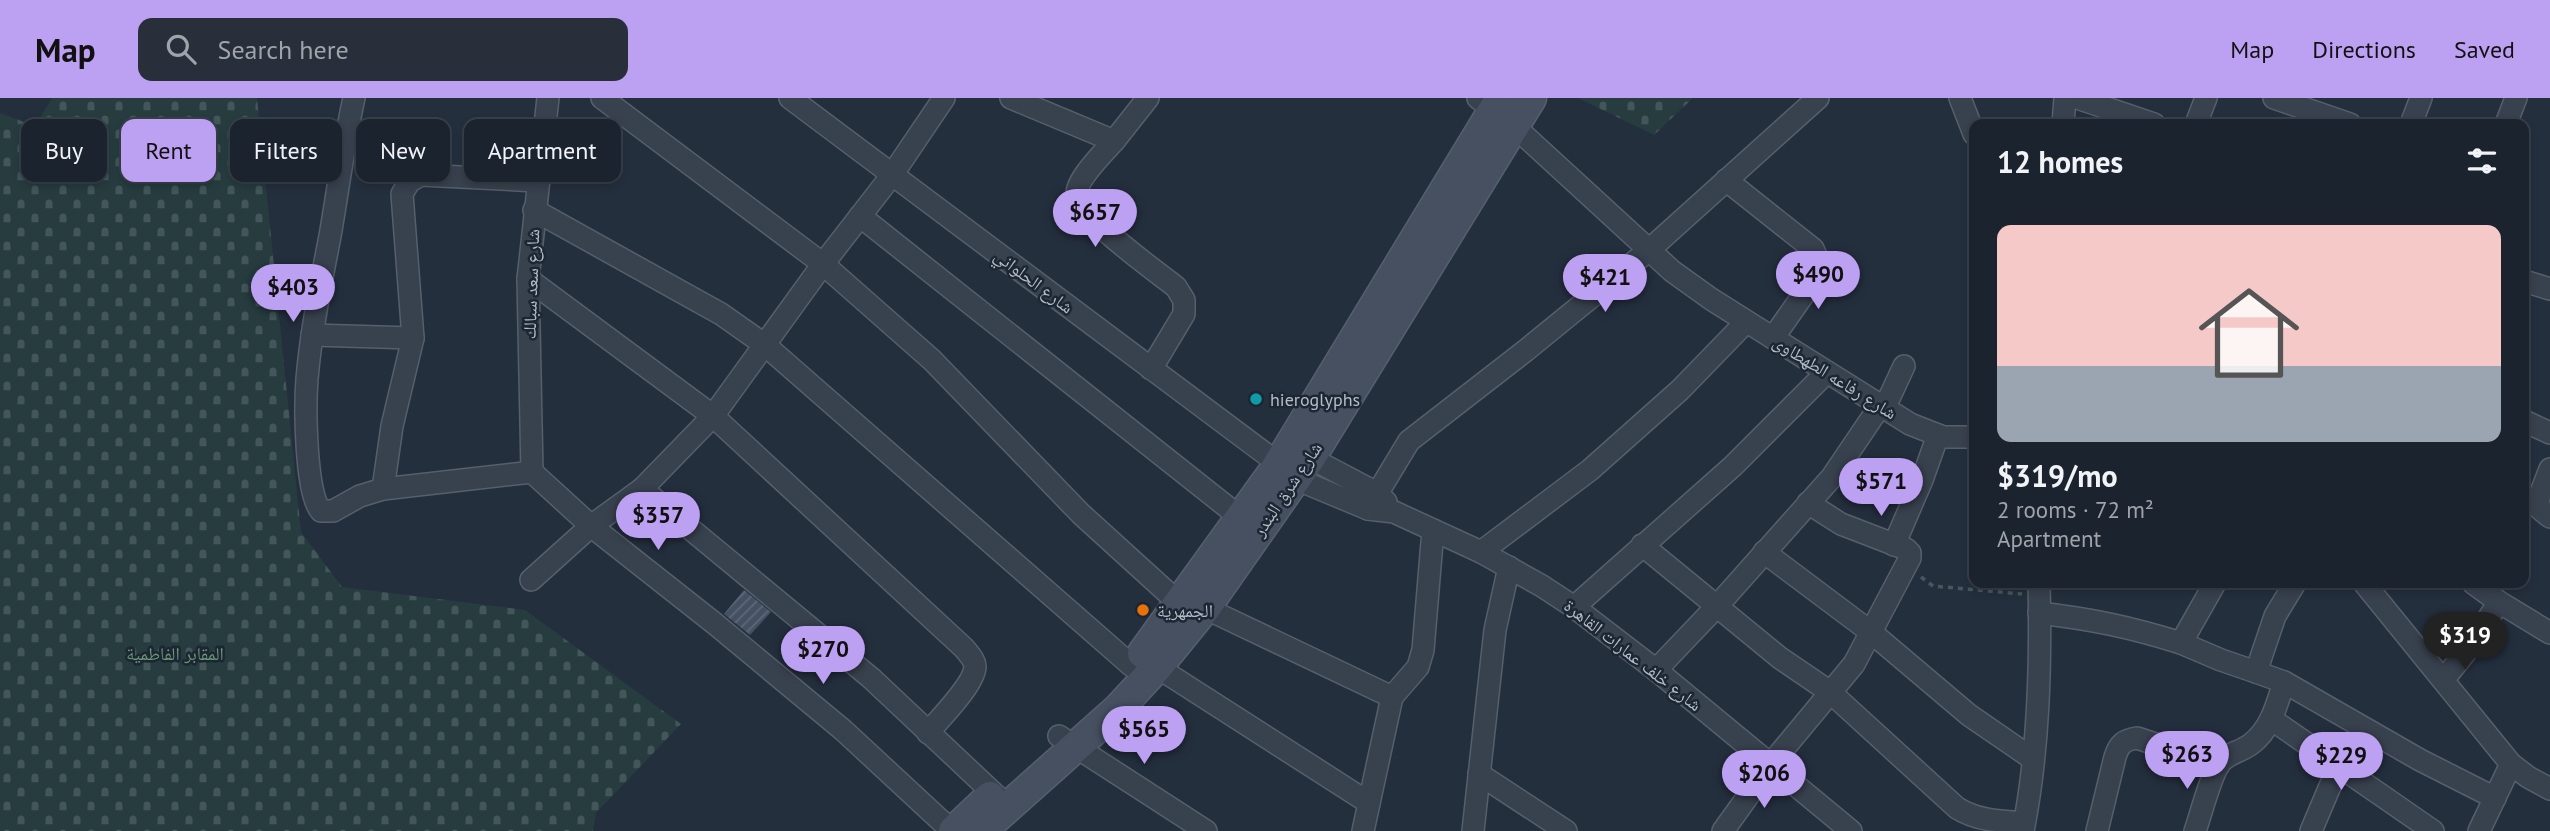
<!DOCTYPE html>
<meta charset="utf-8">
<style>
body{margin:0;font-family:"PT Sans","Noto Naskh Arabic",sans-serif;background:#282f3a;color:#f1f3f6;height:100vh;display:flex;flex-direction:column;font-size:26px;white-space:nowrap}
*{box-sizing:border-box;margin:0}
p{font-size:23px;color:#a0a4aa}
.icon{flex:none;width:38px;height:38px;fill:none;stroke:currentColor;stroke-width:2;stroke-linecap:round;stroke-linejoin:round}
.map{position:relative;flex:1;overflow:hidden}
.sheet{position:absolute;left:1969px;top:21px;width:560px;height:469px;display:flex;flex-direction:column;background:#1b232e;border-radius:14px;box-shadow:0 4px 10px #0003,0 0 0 2px #39404a}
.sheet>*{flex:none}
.banner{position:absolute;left:21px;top:21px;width:665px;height:63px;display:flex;gap:14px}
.price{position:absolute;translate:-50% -60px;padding:0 16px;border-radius:24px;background:#bca0f2;color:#111;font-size:23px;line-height:46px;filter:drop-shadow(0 2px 4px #0008)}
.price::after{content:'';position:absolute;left:50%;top:42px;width:21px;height:16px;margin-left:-10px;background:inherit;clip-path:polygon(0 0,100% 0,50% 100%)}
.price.on{background:#222;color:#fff}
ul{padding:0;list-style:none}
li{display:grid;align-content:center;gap:14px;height:371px;padding:0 28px}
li+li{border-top:2px solid #39404a}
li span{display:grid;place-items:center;height:217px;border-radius:14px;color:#555}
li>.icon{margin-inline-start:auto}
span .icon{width:126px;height:126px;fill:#fffc;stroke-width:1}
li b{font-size:30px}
h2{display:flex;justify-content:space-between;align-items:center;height:84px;padding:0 28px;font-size:30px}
.tag{padding:0 24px;border-radius:14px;background:#1b232e;box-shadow:0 4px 10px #0003,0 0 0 2px #39404a;font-size:24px;line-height:63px}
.tag.on{background:#bca0f2;color:#111}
header{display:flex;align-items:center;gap:42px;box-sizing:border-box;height:98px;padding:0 35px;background:#bca0f2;color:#111}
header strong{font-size:33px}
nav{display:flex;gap:38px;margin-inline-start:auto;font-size:24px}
.search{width:490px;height:63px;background:#282f3a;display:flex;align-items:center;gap:18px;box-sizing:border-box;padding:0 24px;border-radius:14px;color:#a0a4aa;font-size:26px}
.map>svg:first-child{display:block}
.cemetery{fill:url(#cemetery-stones)}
.building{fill:url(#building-hatch)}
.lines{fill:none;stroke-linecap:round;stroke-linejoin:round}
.street-casing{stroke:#565f6c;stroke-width:24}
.secondary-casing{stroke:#565f6c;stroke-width:33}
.path{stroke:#44595c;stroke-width:3.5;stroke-dasharray:5 5;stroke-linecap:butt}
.street{stroke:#38414e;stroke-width:21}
.secondary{stroke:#465061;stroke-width:30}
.culture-dot{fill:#0f9aa8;stroke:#1d2633;stroke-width:2.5}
.food-dot{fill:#e8710a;stroke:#1d2633;stroke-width:2.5}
.labels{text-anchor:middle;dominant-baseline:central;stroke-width:5;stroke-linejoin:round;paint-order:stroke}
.street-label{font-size:18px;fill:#b4bcc9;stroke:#1d2633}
.poi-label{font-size:18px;fill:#b4bcc9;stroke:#1d2633;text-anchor:start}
.park-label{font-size:18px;fill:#6b9a76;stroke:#1d2633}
</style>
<header>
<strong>Map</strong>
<div class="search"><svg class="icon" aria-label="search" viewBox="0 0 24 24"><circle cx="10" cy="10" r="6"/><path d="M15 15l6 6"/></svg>Search here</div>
<nav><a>Map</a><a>Directions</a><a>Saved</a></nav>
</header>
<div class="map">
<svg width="2550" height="733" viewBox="0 0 2550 733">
<defs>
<pattern id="cemetery-stones" width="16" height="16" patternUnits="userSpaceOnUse" patternTransform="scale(1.75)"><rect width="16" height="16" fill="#263c3f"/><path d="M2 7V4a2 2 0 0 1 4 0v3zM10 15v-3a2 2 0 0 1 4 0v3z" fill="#435659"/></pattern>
<pattern id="building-hatch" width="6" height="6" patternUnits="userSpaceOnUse" patternTransform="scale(1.75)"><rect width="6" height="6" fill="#455162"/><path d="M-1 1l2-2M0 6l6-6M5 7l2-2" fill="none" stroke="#5d6877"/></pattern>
</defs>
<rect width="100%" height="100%" fill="#242f3e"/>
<g class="cemetery">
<path d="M52 0H257L301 434 342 489 525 512 681 626 596 715 593 733H0V15L35 28Z"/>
<path d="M1578 0H1693L1654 37Z"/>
</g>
<path class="building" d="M744 492 771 514 750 537 724 516Z"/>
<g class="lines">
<g class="street-casing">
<g id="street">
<path d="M354 0C344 45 338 92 330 138 321 185 311 233 307 281 305 306 305 396 321 413H333L360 398 383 391 532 374 591 428 531 482"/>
<path d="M602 0 823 166 932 262 1081 416 1180 506"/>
<path d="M790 0 1279 366"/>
<path d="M944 0 892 77 823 166 713 318 642 391 591 428 714 525 843 632 952 733"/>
<path d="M1011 0 1114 43 1148 0"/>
<path d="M1478 0 1515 29 1672 173 1711 201 1910 326 1943 339H1974"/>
<path d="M1960 0 1974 36"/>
<path d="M2077 0 2154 26"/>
<path d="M2274 0 2350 26"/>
<path d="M2063 26 2065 0"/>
<path d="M2196 26 2206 0"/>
<path d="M2411 26 2421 0"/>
<path d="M2506 26 2516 0"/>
<path d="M1114 43C1104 54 1076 82 1077 96 1080 120 1156 173 1176 189L1184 202V216L1151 271"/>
<path d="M1726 82 1813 151 1819 165 1815 180 1773 240"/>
<path d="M534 112 721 216 765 247 1132 568"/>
<path d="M860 118 1241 420"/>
<path d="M528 181 713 318 964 550C968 555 975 562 975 569 974 587 939 621 928 635"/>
<path d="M2524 183 2550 191"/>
<path d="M312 237 413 240"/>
<path d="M1884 311 1904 268"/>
<path d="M2524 323 2550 335"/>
<path d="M1299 354 1377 395 1386 404"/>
<path d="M2550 371 2538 402 2540 411 2550 419"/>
<path d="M532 374 528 181 548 0"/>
<path d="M1284 376 1368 411 1394 414 1481 454 1542 488 1574 509 1656 572 1851 733"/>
<path d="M383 391 392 328 413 240 402 96 409 84 421 77 537 83"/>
<path d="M642 391 871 580 1005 706"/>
<path d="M1368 411 1409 343 1525 253 1649 152 1818 0"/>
<path d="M1642 447 1780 560 1830 594 1957 710C1978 723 2000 723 2024 725"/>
<path d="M1894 447 1922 382 1938 337"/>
<path d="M1481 454 1590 372 1680 292 1746 224"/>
<path d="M1764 454 1872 535 1969 617 2033 661"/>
<path d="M2295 485 2275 518 2256 574 2284 584 2420 662 2495 700"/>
<path d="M2364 485 2511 666 2528 679 2550 691"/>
<path d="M2473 485 2499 504 2550 535"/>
<path d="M1574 509 1733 368 1827 274"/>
<path d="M1205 510 1392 599 1363 733"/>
<path d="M2039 515C2091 521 2130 529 2181 545L2215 485"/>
<path d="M2181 545 2221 562 2256 574"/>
<path d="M1157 569 1369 705"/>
<path d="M1656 572 1718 507 1832 379 1880 308"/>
<path d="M2444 581 2469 550 2499 504"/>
<path d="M1392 599 1418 569 1423 552 1433 432"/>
<path d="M2271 621 2433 733"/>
<path d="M1059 638 1206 733"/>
<path d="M1479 676 1566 733"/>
<path d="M1473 733 1495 532 1509 469"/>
<path d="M1723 733 1771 666 1854 566 1910 460V455L1906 451 1841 426 1808 405"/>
<path d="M2023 733C2039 652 2041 567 2039 485"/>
<path d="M2097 733 2115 659C2119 646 2124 642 2137 640L2219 667"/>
<path d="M2195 733C2201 716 2210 680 2219 666 2227 655 2241 654 2251 646 2271 631 2277 606 2284 584"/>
<path d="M2311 733 2339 667"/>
<path d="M2479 733 2511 666"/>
</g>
</g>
<g class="secondary-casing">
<g id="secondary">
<path d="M1143 555 1275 372 1501 0"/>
<path d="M954 733 990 699"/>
<path d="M981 733 1118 611 1157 569 1205 510 1310 360 1531 0"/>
</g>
</g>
<path class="path" d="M1921 479 1933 488 2022 496"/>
<use href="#street" class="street"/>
<use href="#secondary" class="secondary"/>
</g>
<circle class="culture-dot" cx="1256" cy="301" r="7"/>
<circle class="food-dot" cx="1143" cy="512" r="7"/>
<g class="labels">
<g class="street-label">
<text transform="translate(1034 183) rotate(37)">شارع الحلواني</text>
<text transform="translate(531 186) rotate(-88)">شارع سعد سبالك</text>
<text transform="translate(1835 279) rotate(32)">شارع رفاعه الطهطاوى</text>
<text transform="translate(1287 391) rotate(-56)">شارع شرق البندر</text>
<text transform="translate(1633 557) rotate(38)">شارع خلف عمارات القاهرة</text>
</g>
<g class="poi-label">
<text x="1270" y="301">hieroglyphs</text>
<text x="1157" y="512">الجمهرية</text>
</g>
<g class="park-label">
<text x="175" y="555">المقابر الفاطمية</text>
</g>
</g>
</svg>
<b class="price" style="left:1095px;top:151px">$657</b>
<b class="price" style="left:1818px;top:213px">$490</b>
<b class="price" style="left:1605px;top:216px">$421</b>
<b class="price" style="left:293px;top:226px">$403</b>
<b class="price" style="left:1881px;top:420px">$571</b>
<b class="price" style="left:658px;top:454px">$357</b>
<b class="price on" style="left:2465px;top:574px">$319</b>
<b class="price" style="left:823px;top:588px">$270</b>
<b class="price" style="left:1144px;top:668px">$565</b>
<b class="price" style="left:2187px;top:693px">$263</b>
<b class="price" style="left:2341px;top:694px">$229</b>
<b class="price" style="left:1764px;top:712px">$206</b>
<div class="banner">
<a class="tag">Buy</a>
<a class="tag on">Rent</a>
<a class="tag">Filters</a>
<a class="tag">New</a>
<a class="tag">Apartment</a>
</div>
<section class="sheet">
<h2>12 homes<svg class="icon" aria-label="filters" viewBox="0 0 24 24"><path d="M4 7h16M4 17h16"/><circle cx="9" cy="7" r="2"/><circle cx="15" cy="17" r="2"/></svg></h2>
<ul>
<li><span style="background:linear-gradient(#f6c9c9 65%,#9aa5b1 0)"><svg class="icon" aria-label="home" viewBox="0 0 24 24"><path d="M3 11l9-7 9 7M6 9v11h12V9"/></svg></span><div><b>$319/mo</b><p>2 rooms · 72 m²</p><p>Apartment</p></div></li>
</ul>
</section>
</div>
